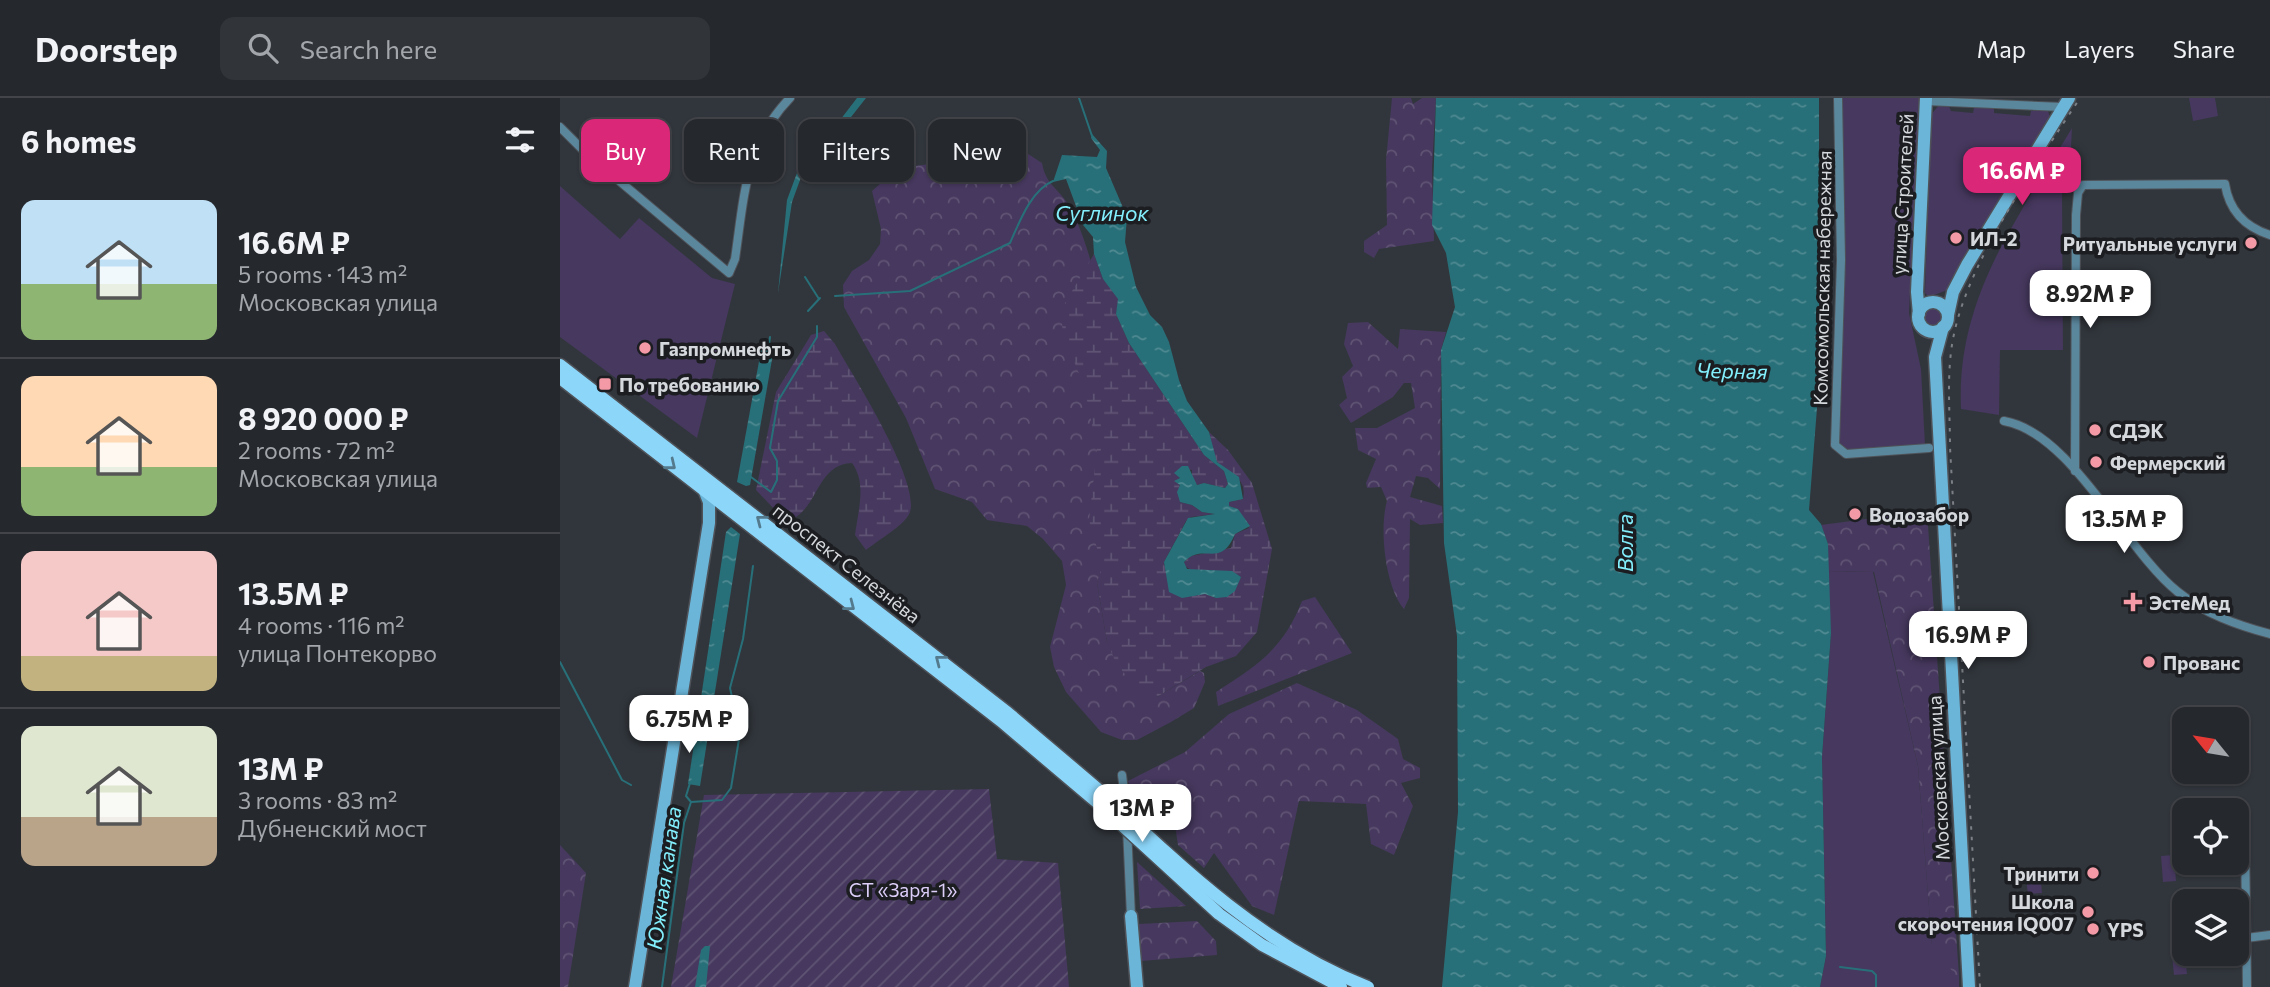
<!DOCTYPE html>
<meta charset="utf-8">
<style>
body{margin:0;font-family:Commissioner,sans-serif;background:#313439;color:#f1f3f6;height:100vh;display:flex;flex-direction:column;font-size:26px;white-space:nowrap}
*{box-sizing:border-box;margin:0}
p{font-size:23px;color:#a3a6aa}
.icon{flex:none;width:38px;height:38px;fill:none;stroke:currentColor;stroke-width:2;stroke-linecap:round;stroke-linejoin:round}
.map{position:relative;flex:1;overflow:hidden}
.side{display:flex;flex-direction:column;background:#25282d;width:560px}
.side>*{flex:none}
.guide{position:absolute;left:21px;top:21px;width:665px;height:63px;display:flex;gap:14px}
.needle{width:46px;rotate:300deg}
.buttons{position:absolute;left:1612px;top:609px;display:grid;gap:14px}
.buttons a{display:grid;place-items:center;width:77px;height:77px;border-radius:14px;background:#25282d;box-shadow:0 2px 5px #0004,0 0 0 2px #424449;font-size:35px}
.price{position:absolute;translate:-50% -60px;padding:0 16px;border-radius:14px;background:#fff;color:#222;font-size:23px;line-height:46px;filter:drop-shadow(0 2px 4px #0008)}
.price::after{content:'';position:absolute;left:50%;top:42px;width:21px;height:16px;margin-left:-10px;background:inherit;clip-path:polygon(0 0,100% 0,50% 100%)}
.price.on{background:#db2777;color:#fff}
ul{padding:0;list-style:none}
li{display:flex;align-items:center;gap:21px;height:175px;padding:0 21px}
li+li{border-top:2px solid #424449}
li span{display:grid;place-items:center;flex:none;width:196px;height:140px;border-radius:14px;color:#555}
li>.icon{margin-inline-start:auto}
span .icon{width:84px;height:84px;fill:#fffc;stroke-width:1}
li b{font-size:30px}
h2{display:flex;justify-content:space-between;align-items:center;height:84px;padding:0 21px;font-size:30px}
.chip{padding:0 24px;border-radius:14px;background:#25282d;box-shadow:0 2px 5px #0004,0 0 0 2px #424449;font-size:24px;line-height:63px}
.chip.on{background:#db2777;color:#fff}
header{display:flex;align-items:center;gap:42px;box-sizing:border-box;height:98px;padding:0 35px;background:#25282d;border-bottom:2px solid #424449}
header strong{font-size:33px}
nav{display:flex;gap:38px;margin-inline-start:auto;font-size:24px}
.search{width:490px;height:63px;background:#313439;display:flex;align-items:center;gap:18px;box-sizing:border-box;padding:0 24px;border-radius:14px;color:#a3a6aa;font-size:26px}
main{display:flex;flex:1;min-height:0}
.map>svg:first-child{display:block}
.green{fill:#46385e}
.forest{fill:url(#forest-crowns)}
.wetland{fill:url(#wetland-marsh)}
.garden{fill:url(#garden-furrows)}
.water{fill:url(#water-ripples)}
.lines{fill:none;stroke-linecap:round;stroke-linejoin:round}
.stream{stroke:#287079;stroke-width:2}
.street-casing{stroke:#4f5359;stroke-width:10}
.secondary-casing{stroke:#4f5359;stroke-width:15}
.primary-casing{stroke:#4f5359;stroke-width:15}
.street{stroke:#5b879d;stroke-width:8}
.secondary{stroke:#6bb5d8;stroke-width:12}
.primary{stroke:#8cd6fa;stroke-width:12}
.rail{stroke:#7c8086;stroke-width:2;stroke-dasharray:3.5 7;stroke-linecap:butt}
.primary-bridge-casing{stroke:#4f5359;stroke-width:15;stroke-linecap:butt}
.primary-bridge{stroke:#8cd6fa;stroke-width:12}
.oneway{stroke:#547a8d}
.poi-dot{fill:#f49aa7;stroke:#1b1d20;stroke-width:2.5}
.labels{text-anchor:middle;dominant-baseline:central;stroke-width:7;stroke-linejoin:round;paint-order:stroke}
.street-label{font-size:19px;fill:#d5d8dc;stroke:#1b1d20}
.poi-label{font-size:19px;font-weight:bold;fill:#d5d8dc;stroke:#1b1d20;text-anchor:start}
.park-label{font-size:19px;fill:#dccdf9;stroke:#1b1d20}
.water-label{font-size:21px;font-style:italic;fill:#83effd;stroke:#1b1d20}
</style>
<header>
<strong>Doorstep</strong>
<div class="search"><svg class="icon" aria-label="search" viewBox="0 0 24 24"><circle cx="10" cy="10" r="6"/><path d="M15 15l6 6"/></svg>Search here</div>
<nav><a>Map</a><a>Layers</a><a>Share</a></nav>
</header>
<main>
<section class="side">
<h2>6 homes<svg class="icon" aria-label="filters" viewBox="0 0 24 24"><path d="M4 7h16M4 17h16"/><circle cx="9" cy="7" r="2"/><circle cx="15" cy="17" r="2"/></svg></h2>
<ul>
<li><span style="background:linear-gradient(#bfe0f5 60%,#8fb573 0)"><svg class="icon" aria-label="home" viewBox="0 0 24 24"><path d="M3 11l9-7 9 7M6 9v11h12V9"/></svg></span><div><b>16.6M ₽</b><p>5 rooms · 143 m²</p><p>Московская улица</p></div></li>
<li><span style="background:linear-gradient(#ffd9b3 65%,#8fb573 0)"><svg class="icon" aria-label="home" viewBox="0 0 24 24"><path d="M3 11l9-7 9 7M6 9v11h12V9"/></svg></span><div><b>8 920 000 ₽</b><p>2 rooms · 72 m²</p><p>Московская улица</p></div></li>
<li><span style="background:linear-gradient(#f6c9c9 75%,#c2b280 0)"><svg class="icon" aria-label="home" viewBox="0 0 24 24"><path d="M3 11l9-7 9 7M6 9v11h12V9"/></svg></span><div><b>13.5M ₽</b><p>4 rooms · 116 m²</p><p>улица Понтекорво</p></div></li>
<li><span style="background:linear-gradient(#dfe7d0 65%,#b9a48a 0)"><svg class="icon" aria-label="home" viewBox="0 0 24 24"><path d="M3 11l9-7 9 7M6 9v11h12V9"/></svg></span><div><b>13M ₽</b><p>3 rooms · 83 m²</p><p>Дубненский мост</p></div></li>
</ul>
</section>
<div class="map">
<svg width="1710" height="889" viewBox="0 0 1710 889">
<defs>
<pattern id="forest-crowns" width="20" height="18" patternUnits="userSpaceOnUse" patternTransform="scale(1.75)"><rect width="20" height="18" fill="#46385e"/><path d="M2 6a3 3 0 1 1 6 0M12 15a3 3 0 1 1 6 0" fill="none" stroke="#605474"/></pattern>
<pattern id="wetland-marsh" width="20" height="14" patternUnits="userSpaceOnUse" patternTransform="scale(1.75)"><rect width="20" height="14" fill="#46385e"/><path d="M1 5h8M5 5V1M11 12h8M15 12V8" fill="none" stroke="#605474"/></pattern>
<pattern id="garden-furrows" width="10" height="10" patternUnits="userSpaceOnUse" patternTransform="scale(1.75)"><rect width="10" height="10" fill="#46385e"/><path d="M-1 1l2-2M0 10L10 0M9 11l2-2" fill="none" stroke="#605474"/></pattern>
<pattern id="water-ripples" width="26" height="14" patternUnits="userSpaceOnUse" patternTransform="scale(1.75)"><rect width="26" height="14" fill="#287079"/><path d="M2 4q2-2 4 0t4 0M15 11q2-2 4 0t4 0" fill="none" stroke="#508a92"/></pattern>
</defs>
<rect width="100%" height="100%" fill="#31363c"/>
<g class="green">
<path d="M1280 0H1359L1349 215 1361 271 1365 347 1287 353 1279 346Z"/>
<path d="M1629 0H1655L1658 18 1633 23Z"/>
<path d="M1378 8H1389L1391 13 1413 15 1414 10H1434V15L1470 18 1471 13H1488L1490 19 1390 191 1369 199 1365 195 1371 17Z"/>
<path d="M1512 30 1510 68 1518 76 1513 84H1504L1502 89 1503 252H1440L1439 317 1401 311C1396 200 1457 121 1512 30Z"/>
<path d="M0 88 60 141 79 120 152 180 175 186 137 340 0 239Z"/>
<circle cx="1373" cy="219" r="11"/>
<path d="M1267 473 1313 474 1358 668 1372 847 1399 878V889H1260L1266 858 1262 659 1271 535Z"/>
<path d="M1614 757 1616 783 1603 784 1601 758Z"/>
<path d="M1480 774 1482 795 1468 796 1465 775Z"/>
<path d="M1624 846 1627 876 1614 877 1611 847Z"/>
</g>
<g class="forest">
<path d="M832 0H851L853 6 862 0H876L872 70 874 143 819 151 814 160 804 154V143L827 127 826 62Z"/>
<path d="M426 51 465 54 482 65C486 87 497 89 508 106 521 129 528 153 535 178L543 468 537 485 547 544 597 599 640 573 644 575 645 584 634 610 611 624 577 642H562L541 634 506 594 494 569 490 549 506 487 502 463 483 441 467 428 427 422 412 404 375 391 346 320 284 209 283 187 292 173 309 162 320 146 321 131 312 93 338 70 387 64Z"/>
<path d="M808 224 838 251 840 231 886 234 881 252 880 391 868 380 856 378 850 399 882 408 883 425 860 427 850 421 849 500 844 511C825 489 819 430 827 403L821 389 807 390 806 385 816 361 798 352 795 330H817L855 310 851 285H844L833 299 791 325 779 307 787 300 782 279 793 268 784 246 788 225Z"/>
<path d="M1367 413 1399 878 1397 879 1372 848 1358 668 1314 474 1267 473 1268 446 1261 427Z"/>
<path d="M755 499 792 555 658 608 656 594C698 567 723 551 742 503Z"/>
<path d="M737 585 797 612 838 641 843 661 860 670V680L841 685 853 708 834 757 811 746 806 706 739 703 714 817 692 808 654 755 644 770 618 747 615 727 591 707 574 702 568 683 625 654 669 616Z"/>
<path d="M0 747 26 775 8 889H0Z"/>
<path d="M577 764 626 808 580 811Z"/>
<path d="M637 823 656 843 657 857 581 863 579 826Z"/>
</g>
<g class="wetland">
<path d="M534 156 543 181 559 201 556 216 569 245 644 357 664 373 668 386 665 390 644 385 637 387 632 381V372L619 370 620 404 632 407 642 414 655 416 631 419 626 423 604 464 610 494 645 496 656 500 681 479C664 468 640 481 625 468L624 464 631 458 671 450 675 436 689 430 678 411 669 408V404L683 401C688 377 666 377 656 362 651 354 652 342 649 334L668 352 692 385 712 451 697 534 676 558 646 569 597 599 580 595 556 565 547 544 537 485 542 468 529 422 537 352 524 287 503 238 502 223 505 205Z"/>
<path d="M264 233 275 246C290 273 367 392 348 418 341 429 317 443 306 452L295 437C298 413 307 385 292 365 257 366 258 410 232 421L217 414 196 392 216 294 251 237Z"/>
</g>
<path class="garden" d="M429 691 437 761 498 765 509 889H111L144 697Z"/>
<g class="water">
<path d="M297 0H306L269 47 248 60 232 104 218 195 227 102 244 56 264 43Z"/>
<path d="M876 0H1259V284L1249 412 1261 426 1268 446 1271 535 1262 659 1266 858 1260 889H882L898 714 897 538 884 445 881 252 895 209 886 155 872 127Z"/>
<path d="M532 36 547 53 546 70 567 119 565 144 576 189 590 217 602 229 609 244 619 282 627 303 649 334 657 364 679 379 683 401 669 404V408L678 411 690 428 675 436C660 472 644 443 624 464L627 471 672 473 681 479 675 493 667 499 656 500 645 496 622 500 609 494 604 464 628 420 655 416 642 414 632 407 620 404 617 394 620 387 614 383 620 380 614 375 622 368H628L637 387 644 385 665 390 668 386 664 373 644 357 569 245 556 216 558 201 543 181 534 156 533 139 523 127 506 81 493 84 502 57 537 59 540 52 531 40Z"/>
<path d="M205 245 214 250 190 387 186 388 177 384 202 247Z"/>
<path d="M171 429 180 436 140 688 128 686 166 434Z"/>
<path d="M145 848H150L146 889H135L141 852Z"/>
</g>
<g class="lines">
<g class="stream">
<path d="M519 0 532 38"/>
<path d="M245 179 259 201"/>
<path d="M275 198 350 193 450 145C459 125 471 92 493 83"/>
<path d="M248 213 260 200"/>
<path d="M209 246 210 239"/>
<path d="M191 379 211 394 217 382V363L210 350 218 303 257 239V228"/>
<path d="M0 564 62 682 71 687"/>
<path d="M131 704 162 702 171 690 180 635 170 590 183 541 193 468"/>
<path d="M1280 869 1312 873 1316 877V889"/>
<path d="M102 889 124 725 131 704 126 698 130 685"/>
</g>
<g class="street-casing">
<g id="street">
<path d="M1278 0 1281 162 1275 347 1286 356 1369 350"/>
<path d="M1366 3 1503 9"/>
<path d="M0 29 26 55 169 175 175 161C184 100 185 46 230 0"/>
<path d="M1444 323C1512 335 1565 452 1618 494 1645 516 1677 527 1710 536"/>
<path d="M1515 373 1516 117 1518 95 1523 87 1665 86C1669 112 1685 129 1710 137"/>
<path d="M562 677 567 717"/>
<path d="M567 730 571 818"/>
<path d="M1685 741 1687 889"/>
<path d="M1686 840 1710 837"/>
</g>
</g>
<g class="secondary-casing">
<g id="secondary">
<circle cx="1373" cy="219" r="15"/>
<path d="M1359 216 1357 194 1366 0"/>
<path d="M1388 217 1393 194 1407 167 1509 0"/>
<path d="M1383 229 1375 259 1409 889"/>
<path d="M571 818 577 889"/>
<path d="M75 889 149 425V404L145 394"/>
</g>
</g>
<g class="primary-casing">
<g id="primary">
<path d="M0 267 448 615 546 698"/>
<path d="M0 280 441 623 539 706"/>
</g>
</g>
<use href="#street" class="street"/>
<use href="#secondary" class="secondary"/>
<use href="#primary" class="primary"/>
<path class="rail" d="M1420 889 1390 349C1390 312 1386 273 1394 236 1410 160 1477 66 1520 0"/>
<g class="primary-bridge-casing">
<g id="primary-bridge">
<path d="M546 698C626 774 705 849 808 889"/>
<path d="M539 706 659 816 702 847 781 889"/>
</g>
</g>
<use href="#primary-bridge" class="primary-bridge"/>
</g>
<defs><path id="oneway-chevron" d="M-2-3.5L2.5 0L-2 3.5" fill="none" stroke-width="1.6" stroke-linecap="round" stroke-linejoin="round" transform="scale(1.75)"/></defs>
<g class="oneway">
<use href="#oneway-chevron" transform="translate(111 367) rotate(39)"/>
<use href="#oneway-chevron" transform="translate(201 422) rotate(-142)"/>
<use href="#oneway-chevron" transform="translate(290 508) rotate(38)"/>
<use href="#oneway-chevron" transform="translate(380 562) rotate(-142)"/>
</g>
<g class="poi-dot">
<circle cx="1396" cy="140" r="7"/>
<circle cx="1691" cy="145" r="7"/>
<circle cx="85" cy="250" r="7"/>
<rect x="38" y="279" width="14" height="14" rx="3.5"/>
<circle cx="1535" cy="332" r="7"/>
<circle cx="1536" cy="364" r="7"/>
<circle cx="1295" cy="416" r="7"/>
<path d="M1569.5 493.5h7v7h7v7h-7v7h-7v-7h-7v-7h7z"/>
<circle cx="1589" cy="564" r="7"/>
<circle cx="1533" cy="775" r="7"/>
<circle cx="1528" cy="814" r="7"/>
<circle cx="1533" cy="831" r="7"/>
</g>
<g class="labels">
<g class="street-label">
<text transform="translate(1342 96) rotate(-87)">улица Строителей</text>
<text transform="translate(1262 180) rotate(-89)">Комсомольская набережная</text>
<text transform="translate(287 465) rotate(38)">проспект Селезнёва</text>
<text transform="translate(1378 680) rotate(-93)">Московская улица</text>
</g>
<g class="poi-label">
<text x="1410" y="140">ИЛ-2</text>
<text x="1677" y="145" text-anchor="end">Ритуальные услуги</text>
<text x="99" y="250">Газпромнефть</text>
<text x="59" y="286">По требованию</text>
<text x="1549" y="332">СДЭК</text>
<text x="1550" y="364">Фермерский</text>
<text x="1309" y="416">Водозабор</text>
<text x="1589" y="504">ЭстеМед</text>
<text x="1603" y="564">Прованс</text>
<text x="1519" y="775" text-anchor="end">Тринити</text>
<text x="1514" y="803" text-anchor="end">Школа<tspan x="1514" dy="22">скорочтения IQ007</tspan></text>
<text x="1547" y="831">YPS</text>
</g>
<g class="park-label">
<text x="343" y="791">СТ «Заря-1»</text>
</g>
<g class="water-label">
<text x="542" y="114">Суглинок</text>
<text transform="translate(1172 272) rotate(1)">Черная</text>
<text transform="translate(1064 445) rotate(-90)">Волга</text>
<text transform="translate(103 780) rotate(-82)">Южная канава</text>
</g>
</g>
</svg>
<div class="buttons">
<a><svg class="needle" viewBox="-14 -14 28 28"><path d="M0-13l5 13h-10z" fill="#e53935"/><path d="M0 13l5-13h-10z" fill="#a3a6aa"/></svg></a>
<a><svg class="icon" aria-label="locate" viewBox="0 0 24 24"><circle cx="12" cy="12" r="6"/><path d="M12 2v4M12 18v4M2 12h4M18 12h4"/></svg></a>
<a><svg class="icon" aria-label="layers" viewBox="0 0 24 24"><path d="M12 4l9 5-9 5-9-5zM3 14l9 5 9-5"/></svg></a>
</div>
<b class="price on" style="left:1462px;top:109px">16.6M ₽</b>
<b class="price" style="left:1530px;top:232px">8.92M ₽</b>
<b class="price" style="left:1564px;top:457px">13.5M ₽</b>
<b class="price" style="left:1408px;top:573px">16.9M ₽</b>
<b class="price" style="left:129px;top:657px">6.75M ₽</b>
<b class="price" style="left:582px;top:746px">13M ₽</b>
<div class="guide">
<a class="chip on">Buy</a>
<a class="chip">Rent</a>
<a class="chip">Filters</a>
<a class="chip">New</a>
</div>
</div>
</main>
